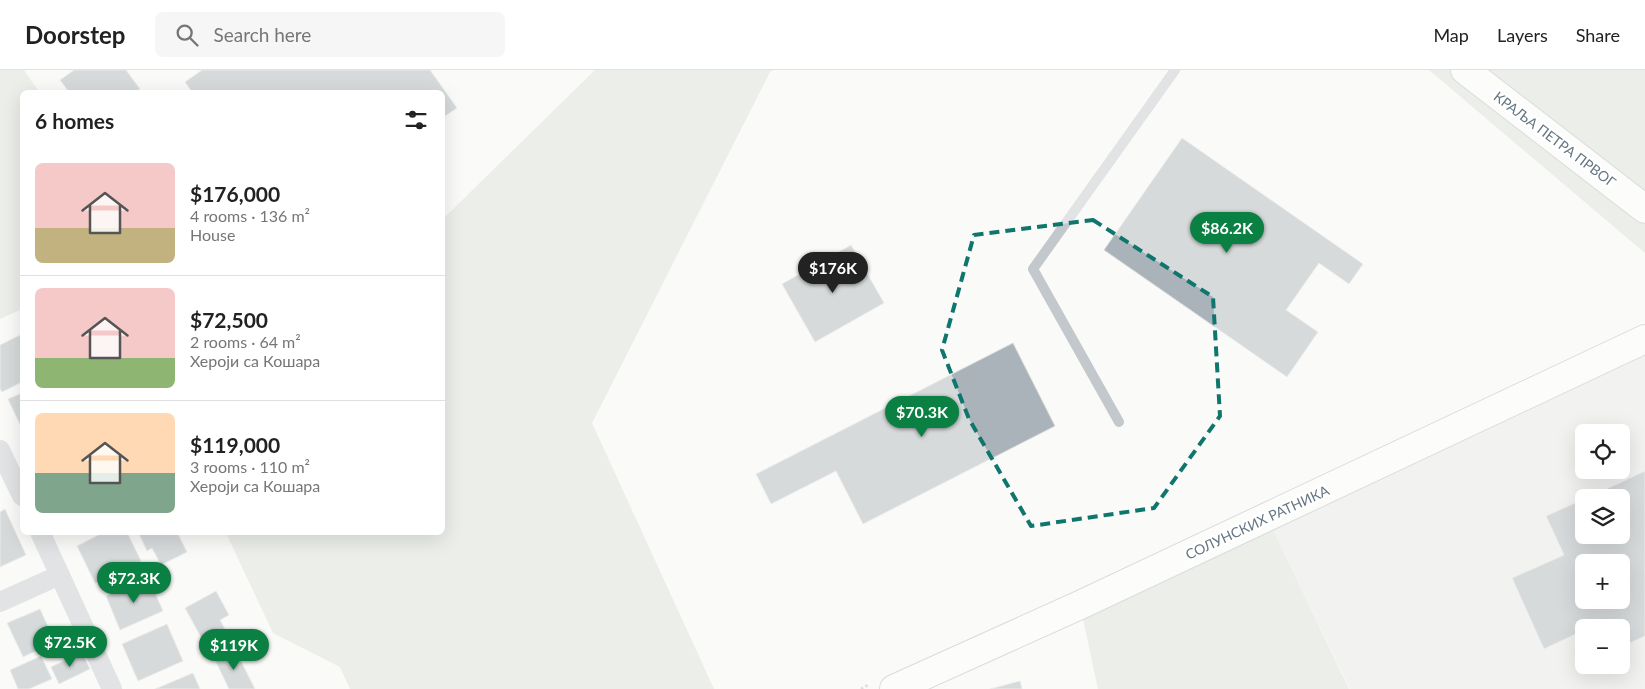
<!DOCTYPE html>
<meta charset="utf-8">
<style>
body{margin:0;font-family:Lato,sans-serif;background:#f6f6f6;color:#222;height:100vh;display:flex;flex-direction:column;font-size:19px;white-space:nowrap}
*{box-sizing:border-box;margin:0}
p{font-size:16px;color:#767676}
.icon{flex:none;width:28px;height:28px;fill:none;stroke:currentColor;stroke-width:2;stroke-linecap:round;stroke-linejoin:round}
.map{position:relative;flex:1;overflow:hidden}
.details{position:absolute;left:20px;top:20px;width:425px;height:445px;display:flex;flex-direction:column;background:#fff;border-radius:8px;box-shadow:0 5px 20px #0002}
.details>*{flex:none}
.buttons{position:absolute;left:1575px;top:354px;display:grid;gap:10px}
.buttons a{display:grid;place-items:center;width:55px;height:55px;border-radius:8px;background:#fff;box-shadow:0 5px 20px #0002;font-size:25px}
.price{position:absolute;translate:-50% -42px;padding:0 11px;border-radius:18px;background:#0b8043;color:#fff;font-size:16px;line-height:32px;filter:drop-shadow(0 1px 2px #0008)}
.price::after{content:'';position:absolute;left:50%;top:30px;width:15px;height:11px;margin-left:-8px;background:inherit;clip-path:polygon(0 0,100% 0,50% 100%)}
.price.selected{background:#222;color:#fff}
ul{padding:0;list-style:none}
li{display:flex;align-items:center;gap:15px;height:125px;padding:0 15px}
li+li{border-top:1px solid #e0e0e0}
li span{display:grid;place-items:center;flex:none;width:140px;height:100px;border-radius:8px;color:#555}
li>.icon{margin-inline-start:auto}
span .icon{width:60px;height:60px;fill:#fffc;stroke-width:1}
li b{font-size:21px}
h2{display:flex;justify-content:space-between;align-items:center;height:60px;padding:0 15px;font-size:21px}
header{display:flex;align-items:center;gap:30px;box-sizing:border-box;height:70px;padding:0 25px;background:#fff;border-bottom:1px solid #e0e0e0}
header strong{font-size:24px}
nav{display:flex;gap:28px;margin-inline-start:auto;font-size:18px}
.search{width:350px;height:45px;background:#f6f6f6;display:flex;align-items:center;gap:12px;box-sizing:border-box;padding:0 18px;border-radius:8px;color:#767676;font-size:19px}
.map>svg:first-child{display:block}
.built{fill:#e8e9e9;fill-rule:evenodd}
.green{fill:#dadfd7}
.building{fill:#aab3b9;stroke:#dcdcda;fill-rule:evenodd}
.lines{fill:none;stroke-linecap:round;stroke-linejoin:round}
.secondary-casing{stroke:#b3babf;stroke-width:30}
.path{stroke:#bbbfc2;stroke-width:3;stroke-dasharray:2.5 2.5;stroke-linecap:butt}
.lane{stroke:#c3c8cc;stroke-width:10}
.street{stroke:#c3c8cc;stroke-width:20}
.secondary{stroke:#fff;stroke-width:28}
.marked{fill:none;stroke:#0f766e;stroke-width:4;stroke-dasharray:10 6;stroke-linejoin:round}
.labels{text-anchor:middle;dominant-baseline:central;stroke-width:5;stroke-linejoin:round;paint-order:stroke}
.street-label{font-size:14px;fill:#657683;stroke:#fff}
</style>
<header>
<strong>Doorstep</strong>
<div class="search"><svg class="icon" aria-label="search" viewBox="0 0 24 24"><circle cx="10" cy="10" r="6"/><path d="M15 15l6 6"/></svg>Search here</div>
<nav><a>Map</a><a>Layers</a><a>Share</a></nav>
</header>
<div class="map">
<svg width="1645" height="619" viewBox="0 0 1645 619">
<rect width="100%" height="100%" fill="#fafaf8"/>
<path class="built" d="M1645 269V619H1350L1267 447ZM1584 362H1621V400H1584ZM1584 428H1621V465H1584ZM1584 492H1621V530H1584ZM1584 558H1621V595H1584Z"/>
<g class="green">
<path d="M0 0H24L39 22H22V239L0 249Z"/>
<path d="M595 0H773L770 2 592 353 714 619H350L340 597 273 563 226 463 442 462 443 149Z"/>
<path d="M1429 0H1645V183Z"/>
<path d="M1267 447 1349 619H1098L1080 535Z"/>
</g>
<g class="building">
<path d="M74 0H126L140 19 135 22H69L60 10Z"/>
<path d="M202 0H430L457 38 442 48V22H192L185 12Z"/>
<path d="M1182 68 1363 194 1349 214 1319 193 1286 240 1318 262 1287 307 1104 180Z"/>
<path d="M851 175 884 233 815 272 782 214Z"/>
<path d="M22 264V312L2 322 0 319V275Z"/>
<path d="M1013 273 1055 356 863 454 836 401 771 434 756 404Z"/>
<path d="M22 323V359L8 329Z"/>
<path d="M1645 401V566L1621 577V558H1594L1593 556 1584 558V560L1544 579 1512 508 1564 485 1546 446 1584 429V465H1621V428H1587ZM1584 492H1621V530H1584Z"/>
<path d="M5 439 26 485 0 497V442Z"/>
<path d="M104 462H127L141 491 95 513 77 476Z"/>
<path d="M138 462H177L187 482 161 495 152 478 147 481Z"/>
<path d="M148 507 163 541 120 560 106 526Z"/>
<path d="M216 521 229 545 220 550 231 570 209 582 185 538Z"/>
<path d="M40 539 55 572 23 587 7 553Z"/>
<path d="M167 554 183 591 138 611 122 574Z"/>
<path d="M234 577 255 619H229L214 588Z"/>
<path d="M82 582 90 599 59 614 51 597Z"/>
<path d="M41 586 52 609 29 619H18L10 600Z"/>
<path d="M193 603 200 619H155Z"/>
<path d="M1020 611 1022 619H990Z"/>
</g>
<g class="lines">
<g class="secondary-casing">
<g id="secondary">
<path d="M1465 0 1645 139"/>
<path d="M894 619 1080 535 1645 269"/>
</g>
</g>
<path class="path" d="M861 619 868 615"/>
<path class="lane" d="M1119 352 1033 199 1175 0"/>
<g class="street">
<path d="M0 380 22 426"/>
<path d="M40 462 112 619"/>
<path d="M0 532 60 505"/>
</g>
<use href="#secondary" class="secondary"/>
</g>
<path d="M0 0H1645V619H0ZM1093 150 1213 227 1220 346 1154 438 1031 456 969 349 942 280 974 165Z" fill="#fafaf8" fill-opacity=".55" fill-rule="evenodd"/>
<path class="marked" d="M1093 150 1213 227 1220 346 1154 438 1031 456 969 349 942 280 974 165Z"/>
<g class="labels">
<g class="street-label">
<text transform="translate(1555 69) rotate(37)">КРАЉА ПЕТРА ПРВОГ</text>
<text transform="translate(1257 452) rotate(-25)">СОЛУНСКИХ РАТНИКА</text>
</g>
</g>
</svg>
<div class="buttons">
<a><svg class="icon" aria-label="locate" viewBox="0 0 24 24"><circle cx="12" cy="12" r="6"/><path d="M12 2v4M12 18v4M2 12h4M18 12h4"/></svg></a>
<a><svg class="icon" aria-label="layers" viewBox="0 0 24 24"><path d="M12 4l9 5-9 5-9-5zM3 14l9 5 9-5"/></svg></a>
<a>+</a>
<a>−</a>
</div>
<b class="price" style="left:1227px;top:184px">$86.2K</b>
<b class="price selected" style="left:833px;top:224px">$176K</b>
<b class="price" style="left:922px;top:368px">$70.3K</b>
<b class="price" style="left:134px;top:534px">$72.3K</b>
<b class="price" style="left:70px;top:598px">$72.5K</b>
<b class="price" style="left:234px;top:601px">$119K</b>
<section class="details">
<h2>6 homes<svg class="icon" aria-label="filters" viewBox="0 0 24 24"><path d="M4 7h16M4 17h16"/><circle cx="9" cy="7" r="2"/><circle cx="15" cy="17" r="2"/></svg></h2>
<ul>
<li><span style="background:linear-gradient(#f6c9c9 65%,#c2b280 0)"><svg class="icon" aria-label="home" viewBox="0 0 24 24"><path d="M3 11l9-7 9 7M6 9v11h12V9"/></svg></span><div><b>$176,000</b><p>4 rooms · 136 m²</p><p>House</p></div></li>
<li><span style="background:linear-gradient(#f6c9c9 70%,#8fb573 0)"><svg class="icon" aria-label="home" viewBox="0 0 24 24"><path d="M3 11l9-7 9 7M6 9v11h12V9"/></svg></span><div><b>$72,500</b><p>2 rooms · 64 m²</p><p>Хероји са Кошара</p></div></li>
<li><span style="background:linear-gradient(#ffd9b3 60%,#7fa58c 0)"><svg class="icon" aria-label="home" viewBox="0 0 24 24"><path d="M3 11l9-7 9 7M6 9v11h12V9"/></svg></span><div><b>$119,000</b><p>3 rooms · 110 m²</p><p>Хероји са Кошара</p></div></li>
</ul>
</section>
</div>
